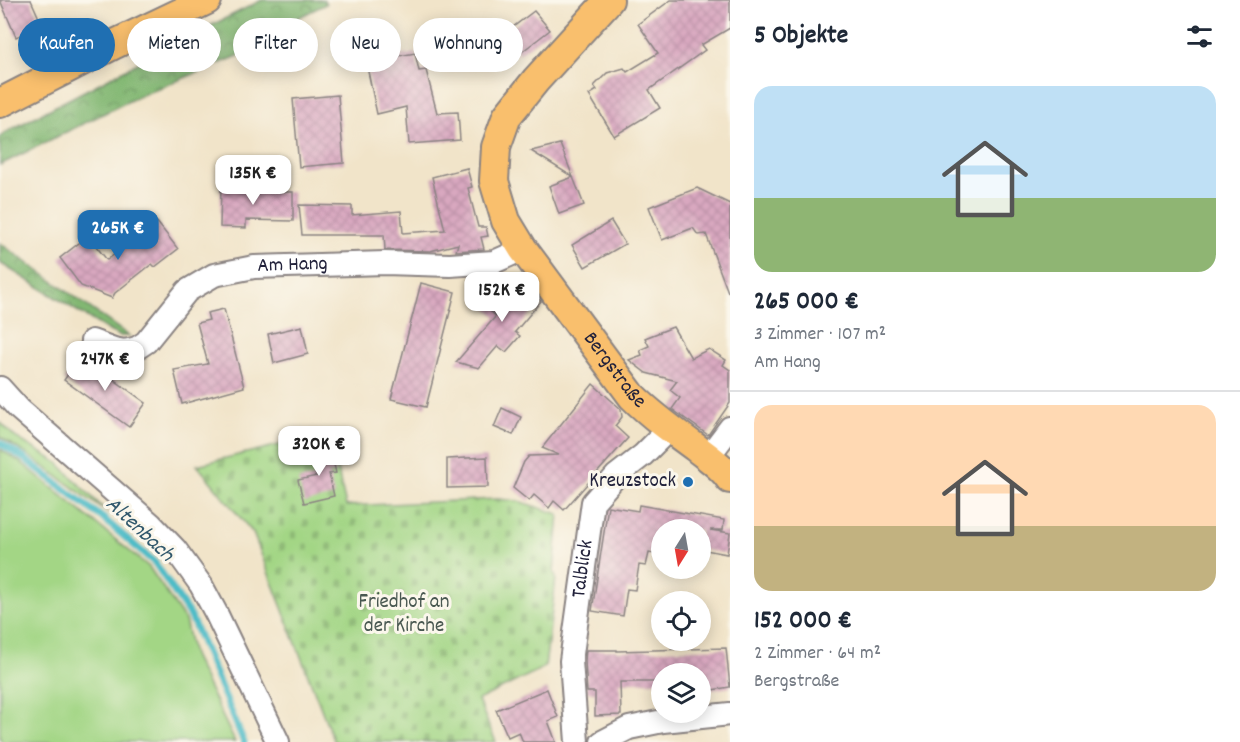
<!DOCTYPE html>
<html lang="de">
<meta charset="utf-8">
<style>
body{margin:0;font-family:Dekko,sans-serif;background:#f6f6f7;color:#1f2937;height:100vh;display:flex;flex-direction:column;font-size:22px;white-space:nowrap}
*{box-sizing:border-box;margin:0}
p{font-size:20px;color:#747a83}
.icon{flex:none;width:33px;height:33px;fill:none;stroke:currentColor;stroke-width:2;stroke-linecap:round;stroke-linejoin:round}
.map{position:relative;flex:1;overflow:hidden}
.details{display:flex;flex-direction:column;background:#fff;width:510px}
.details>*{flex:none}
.banner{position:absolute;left:18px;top:18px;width:570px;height:54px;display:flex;gap:12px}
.needle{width:39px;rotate:191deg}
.tools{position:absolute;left:651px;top:519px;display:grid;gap:12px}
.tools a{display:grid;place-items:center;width:60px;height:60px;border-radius:50%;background:#fff;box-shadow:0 3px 15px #0003;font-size:30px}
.price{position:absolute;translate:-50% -51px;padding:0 14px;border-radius:12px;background:#fff;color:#222;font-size:20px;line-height:39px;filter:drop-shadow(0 2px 3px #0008)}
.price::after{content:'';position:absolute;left:50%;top:36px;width:18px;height:14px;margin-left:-9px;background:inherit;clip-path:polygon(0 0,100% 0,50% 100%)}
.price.active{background:#1f6fb2;color:#fff}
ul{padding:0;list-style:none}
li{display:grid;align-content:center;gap:12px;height:318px;padding:0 24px}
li+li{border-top:2px solid #e0e1e3}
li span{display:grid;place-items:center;height:186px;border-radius:18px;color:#555}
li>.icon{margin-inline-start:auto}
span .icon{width:108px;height:108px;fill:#fffc;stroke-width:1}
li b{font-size:26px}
h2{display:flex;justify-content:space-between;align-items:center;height:72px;padding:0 24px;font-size:26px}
.chip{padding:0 21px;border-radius:27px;background:#fff;box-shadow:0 3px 15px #0003;font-size:21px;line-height:54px}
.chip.active{background:#1f6fb2;color:#fff}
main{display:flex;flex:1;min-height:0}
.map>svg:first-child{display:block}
.grass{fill:#a3d685;stroke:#627c60;stroke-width:1.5}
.forest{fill:url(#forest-crowns);stroke:#526c56;stroke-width:1.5}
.cemetery{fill:url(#cemetery-stones);stroke:#627c60;stroke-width:1.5}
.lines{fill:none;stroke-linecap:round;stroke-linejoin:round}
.stream{stroke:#4ebcc7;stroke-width:7}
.building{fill:url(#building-cross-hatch)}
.minor-casing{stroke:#8a8382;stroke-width:26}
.major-casing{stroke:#8a8382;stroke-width:32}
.minor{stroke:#fff;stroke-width:22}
.major{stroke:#f9bf6d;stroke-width:28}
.poi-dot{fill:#1f6fb2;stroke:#fbf7ec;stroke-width:2}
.labels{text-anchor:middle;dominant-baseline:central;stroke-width:6;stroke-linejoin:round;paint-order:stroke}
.street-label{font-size:21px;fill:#22223b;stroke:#fbf7ec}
.poi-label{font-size:21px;fill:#22223b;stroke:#fbf7ec;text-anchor:end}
.park-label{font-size:21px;fill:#495851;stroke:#fbf7ec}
.water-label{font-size:22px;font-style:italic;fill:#31586c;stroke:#fbf7ec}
</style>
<main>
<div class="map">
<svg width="730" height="742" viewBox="0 0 730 742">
<defs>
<pattern id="forest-crowns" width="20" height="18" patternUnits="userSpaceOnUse" patternTransform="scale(1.5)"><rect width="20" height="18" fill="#82b772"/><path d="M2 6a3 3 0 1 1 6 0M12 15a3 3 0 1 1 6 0" fill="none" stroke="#6a945f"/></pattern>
<pattern id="cemetery-stones" width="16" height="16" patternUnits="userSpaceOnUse" patternTransform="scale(1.5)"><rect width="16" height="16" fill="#a3d685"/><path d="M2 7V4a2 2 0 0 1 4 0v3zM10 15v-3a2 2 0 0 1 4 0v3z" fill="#8cb774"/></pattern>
<pattern id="building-cross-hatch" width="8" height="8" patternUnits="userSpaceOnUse" patternTransform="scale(1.5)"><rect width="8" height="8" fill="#d9a8c0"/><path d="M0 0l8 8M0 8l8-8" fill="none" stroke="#ba90a6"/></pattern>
</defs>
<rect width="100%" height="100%" fill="#fbf7ec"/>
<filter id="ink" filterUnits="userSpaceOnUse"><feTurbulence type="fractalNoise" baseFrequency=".0167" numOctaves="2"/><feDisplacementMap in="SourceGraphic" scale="12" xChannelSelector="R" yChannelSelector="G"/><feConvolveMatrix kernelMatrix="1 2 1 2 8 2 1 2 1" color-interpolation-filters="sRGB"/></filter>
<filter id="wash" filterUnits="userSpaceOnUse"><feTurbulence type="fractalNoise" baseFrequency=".008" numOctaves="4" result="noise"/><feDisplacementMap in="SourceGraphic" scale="24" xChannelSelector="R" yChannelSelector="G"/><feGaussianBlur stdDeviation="1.35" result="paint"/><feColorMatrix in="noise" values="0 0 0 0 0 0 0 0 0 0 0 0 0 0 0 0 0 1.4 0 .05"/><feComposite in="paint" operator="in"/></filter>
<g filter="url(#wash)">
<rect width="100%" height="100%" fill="#f1e4c9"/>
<g class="grass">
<path d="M0 422 15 437 57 462 108 513 28 455 0 437Z"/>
<path d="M0 449 22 463 149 567 185 620 193 655 235 742H3L0 739Z"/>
</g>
<g class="forest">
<path d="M262 0H324L326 4 253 40 248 52 137 97 0 165V137L10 130 174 44Z"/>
<path d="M0 243 129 336H120L111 332 0 263Z"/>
</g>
<path class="cemetery" d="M329 433 346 506 498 499 518 501 559 514 554 572 556 578 545 667 478 700 496 742H334L253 533 197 465Z"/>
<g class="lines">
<path class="stream" d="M0 443 25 459 104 519 155 563 191 617 244 742"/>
</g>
<g id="blocks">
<g class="building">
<path d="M0 0H31L42 25 16 37Z"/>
<path d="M671 0H730V28L701 45 705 50 649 90 660 108 614 136 589 95 597 90 594 86 607 73 624 68 627 72 658 53 638 24Z"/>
<path d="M534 11 550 30 519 54 504 34Z"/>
<path d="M415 53 419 71 426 70 437 113 458 112 460 140 409 144 406 107 377 114 366 62Z"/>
<path d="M338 95 344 163 299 167 293 99Z"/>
<path d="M560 144 584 205 559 214 549 186 573 177 531 151Z"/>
<path d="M467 168 472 187 468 188 478 227H486L488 236 481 237 484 249 456 251 458 244 430 251 385 250 384 235H302L299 205 352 206V215L401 211 403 233 445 230 432 177Z"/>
<path d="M221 185 259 186V192H293V221L246 220V228L220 227Z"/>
<path d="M697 188 730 204V291L728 292 706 234 698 235 693 228 662 240 649 207Z"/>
<path d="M611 221 625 244 585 267 572 245Z"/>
<path d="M157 222 178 249 155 267 152 264 115 293 112 298 81 286 60 258 88 236 107 260Z"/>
<path d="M513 276 541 301 515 332 520 336 506 352 498 346 479 368 456 362 496 316 486 308Z"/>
<path d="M421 283 455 292 426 407 391 399Z"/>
<path d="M224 309 244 387 182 404 174 370 208 364 197 323 209 320 207 313Z"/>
<path d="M302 326 308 354 274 363 268 334Z"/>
<path d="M673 327 691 358 709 349 726 360 723 365 730 370V403L708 435 672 409 680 398 670 390 677 381 646 373 629 360 642 355 640 350 649 346 645 338Z"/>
<path d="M81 356 146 403 129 427 64 380Z"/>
<path d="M593 384 621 409 622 417 615 426 628 438 564 510 554 501 549 508 534 495 529 501 513 488 524 462 529 456 559 455 542 448Z"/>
<path d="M502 408 521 417 513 435 494 427Z"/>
<path d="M330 447 336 473 329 474 334 496 304 503 298 480 317 476 311 451Z"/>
<path d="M487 457 488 487 447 488V459Z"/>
<path d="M639 505 724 520 723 530H710L730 533 727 554 700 549V530H662V555L649 553 646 566 639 565 635 590 627 589 623 616 592 611 608 506 638 511Z"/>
<path d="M726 648 730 687 700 692V674H662V682H620L621 715 595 716V692H587L585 661 586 650H617V651Z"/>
<path d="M547 689 558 717 548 721 556 742H523L519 732 508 737 496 710Z"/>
</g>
</g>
</g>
<g filter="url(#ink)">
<use href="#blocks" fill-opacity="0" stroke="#8a8382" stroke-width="1.5"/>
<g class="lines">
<g class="minor-casing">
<g id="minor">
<path id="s1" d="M92 341 114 349 125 351 137 348 146 342 187 291 214 275 254 267 385 263 450 265 494 262 523 249"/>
<path d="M0 388 19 409 151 524 175 549 201 585 216 613 278 742"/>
<path d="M708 457 730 428"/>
<path id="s2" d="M577 742 571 661 593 502 616 476 643 455 670 428"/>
<path d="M602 742 629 728 663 721 730 714"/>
</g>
</g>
<g class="major-casing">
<g id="major">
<path id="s3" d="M609 0 536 80 507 116 496 147 494 181 506 221 523 249 632 396C651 415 673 431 695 447 707 457 722 466 730 479"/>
<path d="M0 103 115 44 207 0"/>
</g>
</g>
<use href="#minor" class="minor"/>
<use href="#major" class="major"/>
</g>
</g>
<circle class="poi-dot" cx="688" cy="482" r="6"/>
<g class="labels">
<g class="street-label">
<text stroke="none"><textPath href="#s1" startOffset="234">Am Hang</textPath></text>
<text stroke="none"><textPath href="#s3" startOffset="448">Bergstraße</textPath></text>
<text stroke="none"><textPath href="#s2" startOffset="174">Talblick</textPath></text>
</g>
<g class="poi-label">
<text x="676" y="482">Kreuzstock</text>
</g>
<g class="park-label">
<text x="404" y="603">Friedhof an<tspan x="404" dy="24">der Kirche</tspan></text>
</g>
<g class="water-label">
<text transform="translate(139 530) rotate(43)">Altenbach</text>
</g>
</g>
</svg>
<div class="tools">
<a><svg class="needle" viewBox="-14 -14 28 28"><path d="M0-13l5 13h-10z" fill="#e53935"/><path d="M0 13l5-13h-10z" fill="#747a83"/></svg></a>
<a><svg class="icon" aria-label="locate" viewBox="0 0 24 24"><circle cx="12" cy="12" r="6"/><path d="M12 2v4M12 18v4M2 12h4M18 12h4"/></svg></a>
<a><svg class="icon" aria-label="layers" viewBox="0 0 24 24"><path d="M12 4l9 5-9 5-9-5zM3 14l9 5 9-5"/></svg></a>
</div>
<b class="price" style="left:253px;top:206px">135K €</b>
<b class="price active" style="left:118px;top:261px">265K €</b>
<b class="price" style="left:502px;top:323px">152K €</b>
<b class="price" style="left:105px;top:392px">247K €</b>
<b class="price" style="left:319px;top:477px">320K €</b>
<div class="banner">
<a class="chip active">Kaufen</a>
<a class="chip">Mieten</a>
<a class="chip">Filter</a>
<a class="chip">Neu</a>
<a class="chip">Wohnung</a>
</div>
</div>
<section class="details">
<h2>5 Objekte<svg class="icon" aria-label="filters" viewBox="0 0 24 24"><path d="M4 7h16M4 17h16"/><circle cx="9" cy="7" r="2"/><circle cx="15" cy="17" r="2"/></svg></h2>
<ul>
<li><span style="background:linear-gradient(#bfe0f5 60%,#8fb573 0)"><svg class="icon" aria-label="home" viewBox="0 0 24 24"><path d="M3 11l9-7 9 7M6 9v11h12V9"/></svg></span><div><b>265 000 €</b><p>3 Zimmer · 107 m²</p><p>Am Hang</p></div></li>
<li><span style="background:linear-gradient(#ffd9b3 65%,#c2b280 0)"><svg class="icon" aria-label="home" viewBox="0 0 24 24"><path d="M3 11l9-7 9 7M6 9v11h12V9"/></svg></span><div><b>152 000 €</b><p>2 Zimmer · 64 m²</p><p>Bergstraße</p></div></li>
</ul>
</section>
</main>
